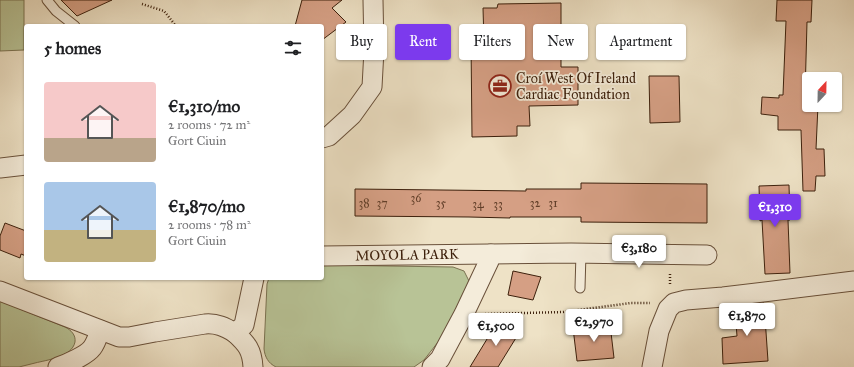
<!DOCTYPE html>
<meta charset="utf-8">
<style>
body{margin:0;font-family:"IM FELL Great Primer",serif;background:#f2f2f2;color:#202124;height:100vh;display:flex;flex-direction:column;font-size:15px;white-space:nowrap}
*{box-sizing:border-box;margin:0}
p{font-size:13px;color:#757577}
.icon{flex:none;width:22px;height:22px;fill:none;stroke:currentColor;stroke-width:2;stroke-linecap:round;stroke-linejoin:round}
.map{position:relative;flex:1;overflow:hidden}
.drawer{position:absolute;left:24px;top:24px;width:300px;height:256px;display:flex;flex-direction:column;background:#fff;border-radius:4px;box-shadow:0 1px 3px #0004}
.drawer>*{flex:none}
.hud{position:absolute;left:336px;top:24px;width:380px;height:36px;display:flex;gap:8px}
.needle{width:26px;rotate:22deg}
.buttons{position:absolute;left:802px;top:72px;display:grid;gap:8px}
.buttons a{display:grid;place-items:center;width:40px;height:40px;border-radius:4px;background:#fff;box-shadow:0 1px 3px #0004;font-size:20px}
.price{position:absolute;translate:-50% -34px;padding:0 9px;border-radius:4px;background:#fff;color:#222;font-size:13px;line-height:26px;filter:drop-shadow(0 1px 2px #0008)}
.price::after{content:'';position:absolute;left:50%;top:24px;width:12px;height:9px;margin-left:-6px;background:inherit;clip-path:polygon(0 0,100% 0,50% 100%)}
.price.current{background:#7c3aed;color:#fff}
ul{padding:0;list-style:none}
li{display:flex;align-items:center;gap:12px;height:100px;padding:0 20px}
li span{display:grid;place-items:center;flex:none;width:112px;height:80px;border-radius:4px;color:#555}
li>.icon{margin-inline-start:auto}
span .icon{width:48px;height:48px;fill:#fffc;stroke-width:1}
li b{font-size:17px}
h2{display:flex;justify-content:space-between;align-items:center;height:48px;padding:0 20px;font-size:17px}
.tag{padding:0 14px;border-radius:4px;background:#fff;box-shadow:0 1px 3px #0004;font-size:14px;line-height:36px}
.tag.current{background:#7c3aed;color:#fff}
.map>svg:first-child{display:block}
.green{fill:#b8c396;stroke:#7a7251}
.building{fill:#d59f84;stroke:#3d200c}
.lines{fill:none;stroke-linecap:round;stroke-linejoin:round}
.service-casing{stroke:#69503a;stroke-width:11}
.minor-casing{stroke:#69503a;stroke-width:21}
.path{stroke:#3d200c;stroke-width:2.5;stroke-dasharray:1 2;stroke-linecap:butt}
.service{stroke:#f4ecda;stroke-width:9}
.minor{stroke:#f4ecda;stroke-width:19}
.labels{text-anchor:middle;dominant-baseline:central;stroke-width:3.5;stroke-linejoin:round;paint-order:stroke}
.number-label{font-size:12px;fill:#63402a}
.poi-label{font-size:14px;fill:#3d200c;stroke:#f4ecda;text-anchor:start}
.street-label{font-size:14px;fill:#3d200c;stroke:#f4ecda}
</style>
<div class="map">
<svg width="854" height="367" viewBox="0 0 854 367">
<rect width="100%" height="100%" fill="#eee2c6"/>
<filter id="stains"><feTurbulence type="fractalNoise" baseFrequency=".005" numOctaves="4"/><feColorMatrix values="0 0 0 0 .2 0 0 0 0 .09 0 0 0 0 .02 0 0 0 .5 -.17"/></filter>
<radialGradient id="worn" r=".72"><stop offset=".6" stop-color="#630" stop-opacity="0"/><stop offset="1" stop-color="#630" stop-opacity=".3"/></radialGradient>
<g class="green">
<path d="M0 0H24V50L0 51Z"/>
<path d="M322 265 453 267 464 271 469 281V288L442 337 424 360 414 367H276C268 363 265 357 264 349L267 284 269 278H322Z"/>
<path d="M0 301 65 327C71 330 76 335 75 342 72 357 47 360 35 363 30 364 24 366 19 367 13 367 6 367 0 367Z"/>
</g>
<g class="building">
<path d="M61 0H112L77 16Z"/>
<path d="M302 0H342L332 8 346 22 322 40V26H295Z"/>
<path d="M777 0H812L811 22H807L805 96H809V105H818L816 149H824L825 176H816L815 191H803L801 130H778V116L761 114 762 97 779 98V95H783L786 21H776Z"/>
<path d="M561 3V67H578V105L529 106 530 126H517V136L472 137 471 42H484L483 8H497L498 4Z"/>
<path d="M649 76H679L680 122 650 123Z"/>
<path d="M581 183 707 184V223L581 222V217H510V218L469 217 355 216V189L526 191V189H581Z"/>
<path d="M789 185 790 220H788L790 273 765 274 762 220 760 221 759 186Z"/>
<path d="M5 223 26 231V256L21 254 20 258 0 250V236Z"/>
<path d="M513 271 541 277 533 300 508 295Z"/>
<path d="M764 303 768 361 723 364 722 338 737 336 735 311H742V306Z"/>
<path d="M498 321 519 333 498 367H470Z"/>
<path d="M610 324 614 358 577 361 573 328Z"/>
</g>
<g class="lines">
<g class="service-casing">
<g id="service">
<path d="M47 0 56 11 75 26"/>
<path d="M580 288 581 253"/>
</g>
</g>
<g class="minor-casing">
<g id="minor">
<path d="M322 138 329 136 352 115 372 87 374 50 373 0"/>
<path d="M0 168 26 165"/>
<path d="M322 256 571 253 707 255"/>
<path d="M0 291 119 337H129L155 332 205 324C217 323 225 327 235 333"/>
<path d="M58 367C67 364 87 355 92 348 96 343 98 336 100 330"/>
<path d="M253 367C252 350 247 344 235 333L244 325 254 278"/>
<path d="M432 367 440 359 464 314 489 261 491 254"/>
<path d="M652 367 659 331 668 309 674 303 686 300 723 297 854 281"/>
</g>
</g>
<g class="path">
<path d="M142 4 164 11 176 26"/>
<path d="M670 274V285"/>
<path d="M485 314 563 312 631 303H650"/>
</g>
<use href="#service" class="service"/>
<use href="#minor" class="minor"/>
</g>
<defs>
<g id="office-ring" transform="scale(1.15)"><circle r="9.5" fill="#f4ecda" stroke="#8f2418" stroke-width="1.5"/><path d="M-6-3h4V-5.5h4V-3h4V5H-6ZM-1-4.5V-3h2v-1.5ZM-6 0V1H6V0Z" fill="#8f2418"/></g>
</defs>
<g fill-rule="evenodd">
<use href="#office-ring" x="500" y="86"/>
</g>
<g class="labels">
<g class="number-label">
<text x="416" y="198">36</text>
<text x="364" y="203">38</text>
<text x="382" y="203">37</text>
<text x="441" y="203">35</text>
<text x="535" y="203">32</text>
<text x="553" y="203">31</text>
<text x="478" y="204">34</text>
<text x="498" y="204">33</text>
</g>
<g class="poi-label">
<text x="516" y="78">Croí West Of Ireland<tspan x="516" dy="16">Cardiac Foundation</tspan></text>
</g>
<g class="street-label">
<text transform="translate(407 255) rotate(-1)">MOYOLA PARK</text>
</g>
</g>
<rect width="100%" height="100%" filter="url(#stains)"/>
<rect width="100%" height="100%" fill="url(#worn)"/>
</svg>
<div class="buttons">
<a><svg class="needle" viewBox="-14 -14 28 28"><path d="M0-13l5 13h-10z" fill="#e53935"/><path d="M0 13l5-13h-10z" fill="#757577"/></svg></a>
</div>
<b class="price current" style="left:775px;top:228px">€1,310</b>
<b class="price" style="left:639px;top:269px">€3,180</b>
<b class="price" style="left:747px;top:337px">€1,870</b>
<b class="price" style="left:594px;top:343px">€2,970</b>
<b class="price" style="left:496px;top:347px">€1,500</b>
<div class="hud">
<a class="tag">Buy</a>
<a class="tag current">Rent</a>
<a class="tag">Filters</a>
<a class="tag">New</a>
<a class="tag">Apartment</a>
</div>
<section class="drawer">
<h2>5 homes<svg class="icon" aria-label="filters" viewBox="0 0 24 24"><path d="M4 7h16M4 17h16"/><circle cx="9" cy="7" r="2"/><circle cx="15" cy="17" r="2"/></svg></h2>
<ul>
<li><span style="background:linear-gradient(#f6c9c9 70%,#b9a48a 0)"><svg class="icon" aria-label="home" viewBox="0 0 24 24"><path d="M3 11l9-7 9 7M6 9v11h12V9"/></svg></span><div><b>€1,310/mo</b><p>2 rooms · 72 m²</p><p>Gort Ciuin</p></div></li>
<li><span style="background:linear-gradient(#a9c7e8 60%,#c2b280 0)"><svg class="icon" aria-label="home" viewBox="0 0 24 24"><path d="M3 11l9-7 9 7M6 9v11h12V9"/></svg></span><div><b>€1,870/mo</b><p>2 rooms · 78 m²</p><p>Gort Ciuin</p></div></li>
</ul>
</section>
</div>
